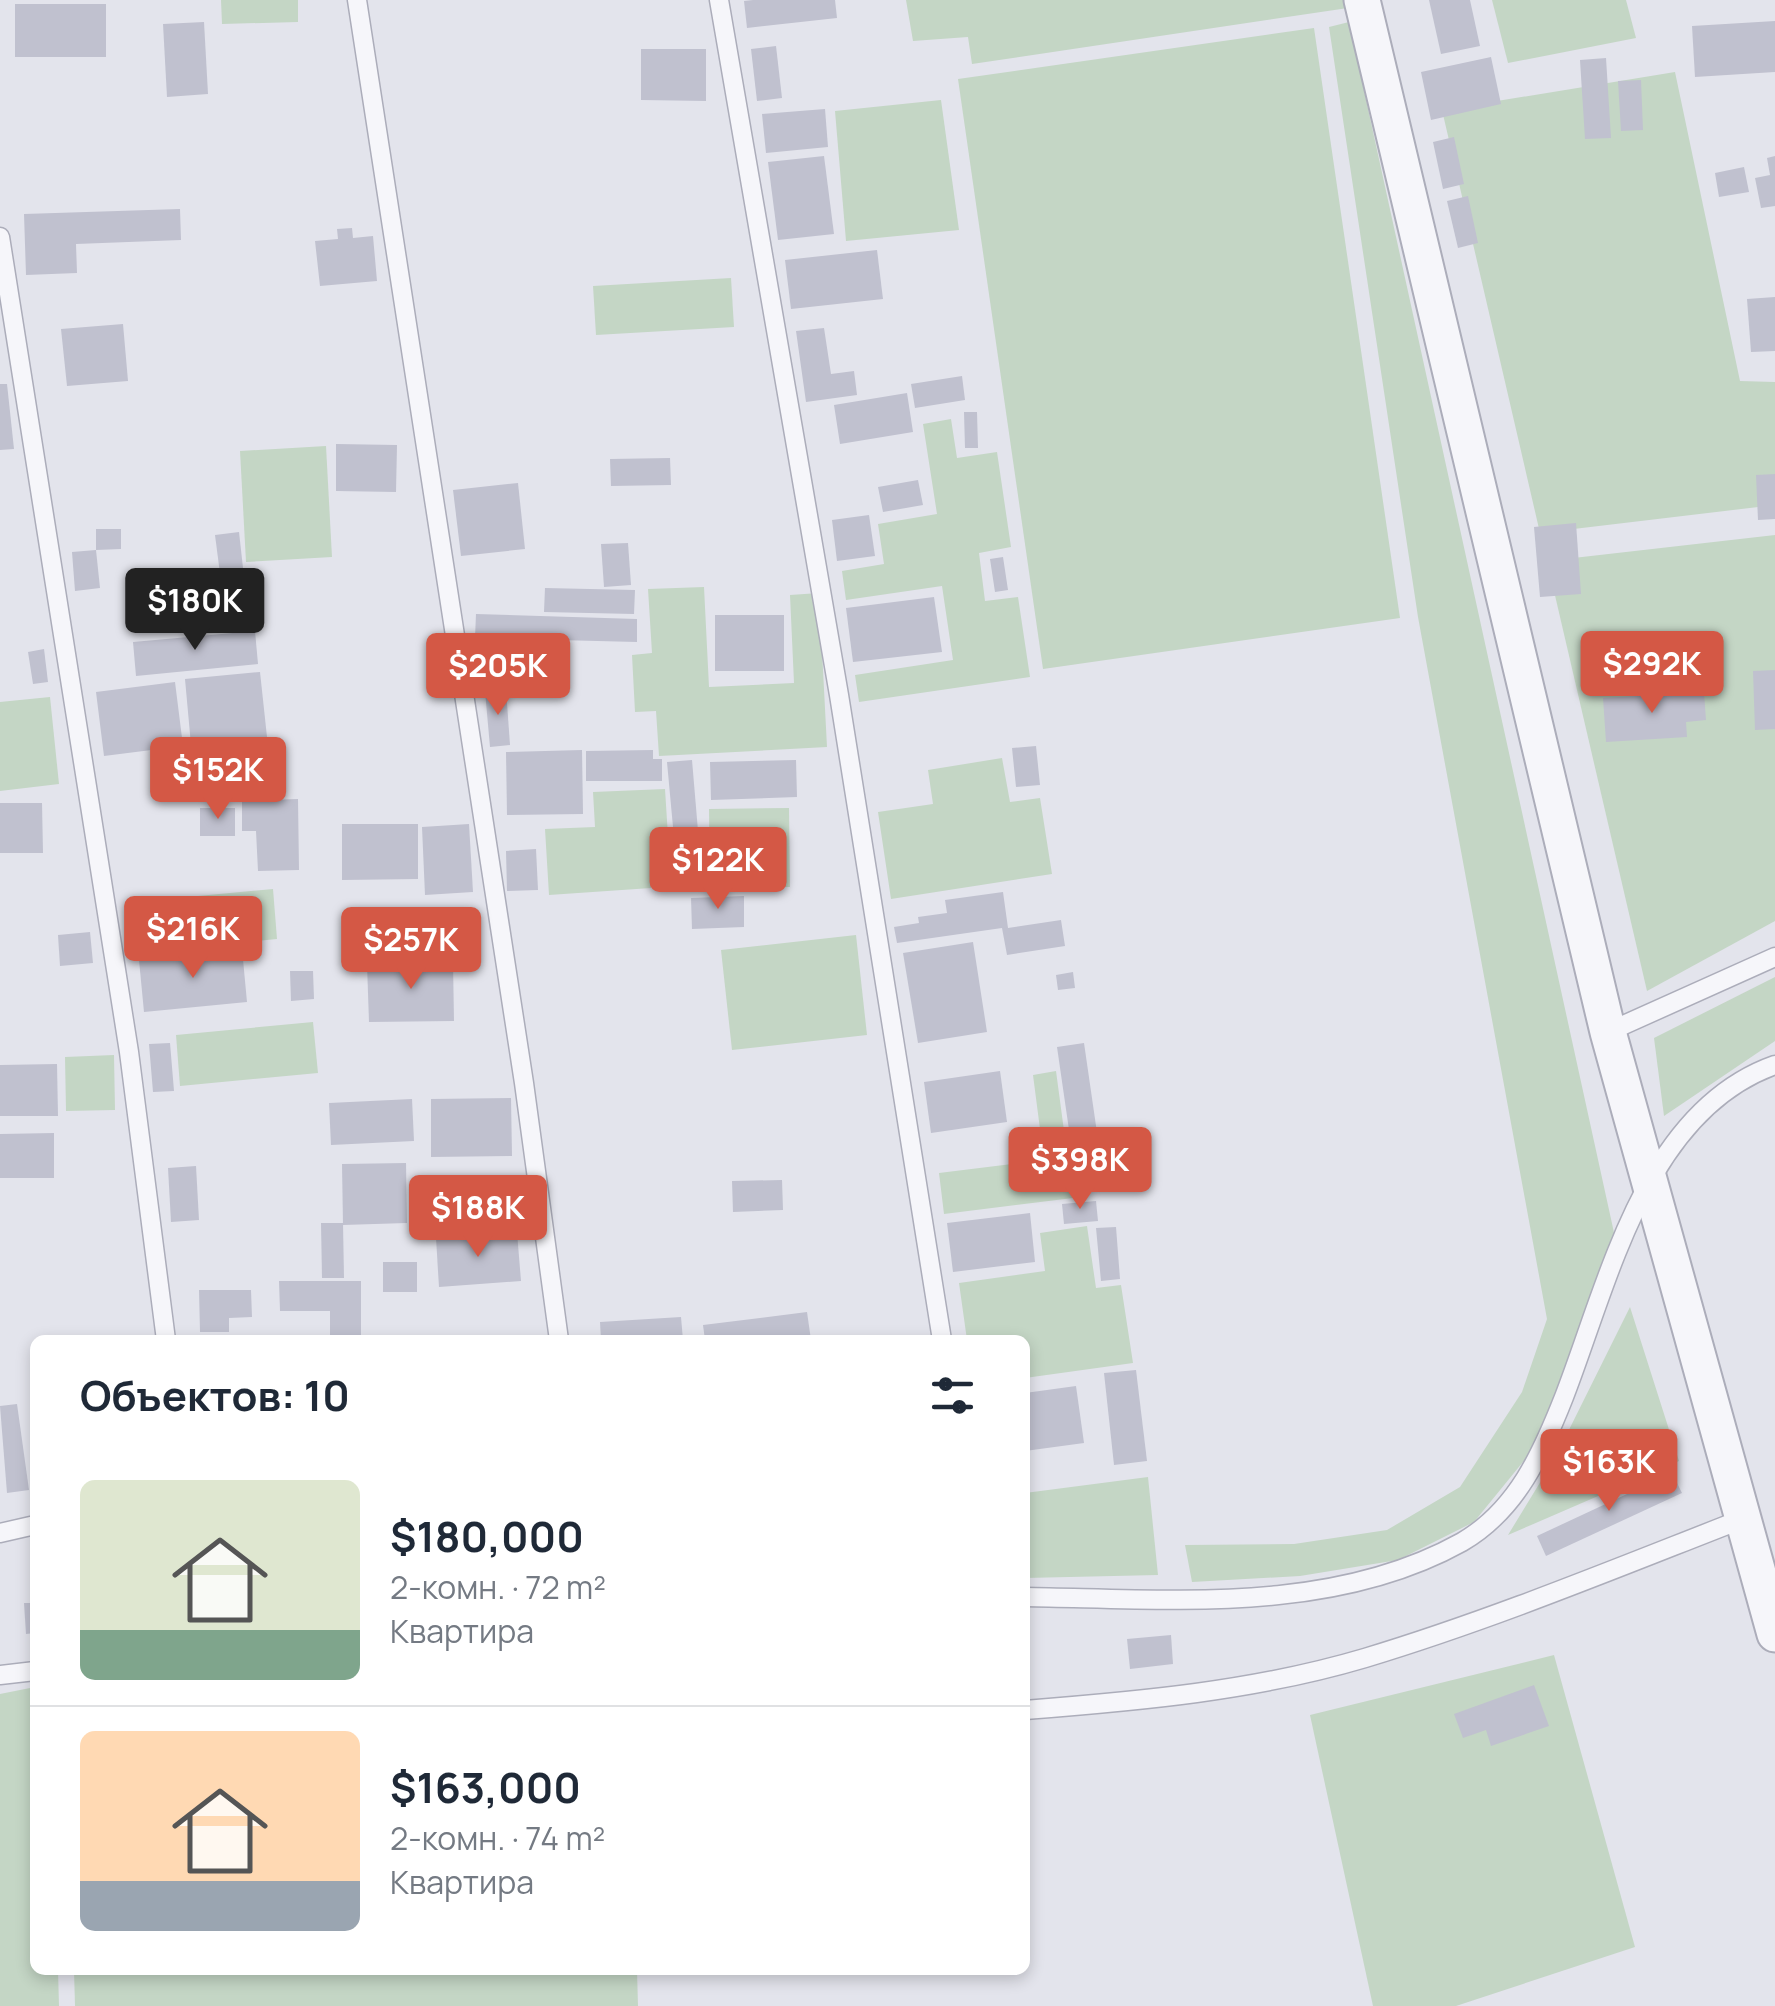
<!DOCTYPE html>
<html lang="ru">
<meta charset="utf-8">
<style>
body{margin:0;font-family:Manrope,sans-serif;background:#f2f2f3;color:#1f2937;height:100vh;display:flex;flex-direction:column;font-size:38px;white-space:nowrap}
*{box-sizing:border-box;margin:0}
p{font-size:32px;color:#747a83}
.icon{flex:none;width:55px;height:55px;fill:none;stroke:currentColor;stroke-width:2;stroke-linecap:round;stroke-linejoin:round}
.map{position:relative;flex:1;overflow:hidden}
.panel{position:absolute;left:30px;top:1335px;width:1000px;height:640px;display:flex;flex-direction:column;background:#fff;border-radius:15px;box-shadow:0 5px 15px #0003}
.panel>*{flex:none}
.price{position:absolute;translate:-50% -85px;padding:0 22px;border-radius:10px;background:#d45845;color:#fff;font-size:32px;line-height:65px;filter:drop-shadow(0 2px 5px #0008)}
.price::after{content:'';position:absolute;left:50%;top:60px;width:30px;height:22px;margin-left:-15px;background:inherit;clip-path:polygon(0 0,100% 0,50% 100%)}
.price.on{background:#222;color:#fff}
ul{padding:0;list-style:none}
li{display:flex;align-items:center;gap:30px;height:250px;padding:0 50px}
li+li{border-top:2px solid #e0e1e3}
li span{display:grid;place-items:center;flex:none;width:280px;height:200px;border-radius:15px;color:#555}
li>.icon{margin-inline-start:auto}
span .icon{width:120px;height:120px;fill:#fffc;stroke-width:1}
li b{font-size:42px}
h2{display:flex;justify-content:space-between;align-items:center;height:120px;padding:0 50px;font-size:42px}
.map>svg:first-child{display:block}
.green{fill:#c4d6c5}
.building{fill:#c0c1cf}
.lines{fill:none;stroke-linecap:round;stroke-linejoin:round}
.service-casing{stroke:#acadba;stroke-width:21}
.minor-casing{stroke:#acadba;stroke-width:39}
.service{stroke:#f6f6fa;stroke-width:18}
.minor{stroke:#f6f6fa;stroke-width:35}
</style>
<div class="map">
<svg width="1775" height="2006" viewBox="0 0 1775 2006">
<rect width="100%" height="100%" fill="#e3e4ec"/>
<g class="green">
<path d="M221 0H298V22L222 24Z"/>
<path d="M906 0H1346L1348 8 972 64 968 37 913 41Z"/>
<path d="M1492 0H1626L1636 38 1508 63Z"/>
<path d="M1349 22 1620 1260 1531 1452 1474 1522 1398 1560 1300 1576 1192 1582 1185 1545 1294 1544 1387 1530 1460 1487 1522 1392 1547 1319 1418 617 1329 27Z"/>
<path d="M1314 28 1400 618 1043 669 958 79Z"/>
<path d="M1675 72 1740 381 1775 382V505L1540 533 1442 110Z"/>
<path d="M941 100 959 230 846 241 835 111Z"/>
<path d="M731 278 734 327 596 335 593 286Z"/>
<path d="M951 419 957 458 997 452 1011 547 979 553 985 601 1018 597 1030 677 859 702 855 675 953 660 942 586 846 600 842 571 884 564 878 524 937 514 923 424Z"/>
<path d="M326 446 332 557 246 562 240 451Z"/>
<path d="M1775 535V921L1647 991 1547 561Z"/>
<path d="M704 587 709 687 794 683 790 595 819 593 827 747 659 756 656 711 635 712 632 655 652 653 648 589Z"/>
<path d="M50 697 59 784 0 791V702Z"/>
<path d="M1002 758 1010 802 1040 798 1052 874 891 899 878 812 933 804 928 770Z"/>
<path d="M665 789 670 868 650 869 651 888 549 895 545 829 595 827 593 792Z"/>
<path d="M789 808 790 887 710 888 709 809Z"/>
<path d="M273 889 277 939 140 952 135 902Z"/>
<path d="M856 935 867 1035 732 1050 721 950Z"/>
<path d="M1775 977V1041L1664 1116 1654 1038Z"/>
<path d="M313 1022 318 1073 180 1086 176 1035Z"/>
<path d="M114 1055 115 1110 66 1111 65 1057Z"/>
<path d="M1056 1071 1073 1198 944 1214 939 1173 1044 1160 1033 1075Z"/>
<path d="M1087 1226 1096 1288 1121 1285 1133 1363 1025 1378V1340H967L959 1283 1045 1271 1040 1233Z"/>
<path d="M1630 1307 1679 1461 1508 1535 1555 1458Z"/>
<path d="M1148 1477 1158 1575 1025 1578V1493Z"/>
<path d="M1554 1655 1635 1947 1456 2006H1373L1310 1715Z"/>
<path d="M35 1687V1970H58L59 2006H0V1694Z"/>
<path d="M74 1970H637L638 2006H75Z"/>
</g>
<g class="building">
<path d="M753 0H835L837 18 747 28 744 1Z"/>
<path d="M1429 0H1470L1480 46 1441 54Z"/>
<rect x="15" y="4" width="91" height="53"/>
<path d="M1775 21V72L1695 77 1692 26Z"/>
<path d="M204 22 208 94 167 97 163 24Z"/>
<path d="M776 46 782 98 757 101 751 49Z"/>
<path d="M641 49H706V101L641 100Z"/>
<path d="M1491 57 1501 104 1431 120 1421 72Z"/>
<path d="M1606 58 1611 138 1585 139 1580 60Z"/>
<path d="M1641 80 1643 130 1621 131 1618 81Z"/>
<path d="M825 109 828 147 766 153 762 114Z"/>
<path d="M1454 137 1464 184 1443 189 1433 142Z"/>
<path d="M824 156 834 234 778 240 768 162Z"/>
<path d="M1775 156V206L1761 208 1755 178 1770 175 1767 158Z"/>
<path d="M1744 167 1749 192 1719 197 1715 173Z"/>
<path d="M1468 196 1478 243 1458 248 1447 201Z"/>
<path d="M180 209 181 240 76 244 77 273 26 275 24 214Z"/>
<path d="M352 228 353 238 373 236 377 281 320 286 315 241 338 239 337 229Z"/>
<path d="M877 250 883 299 791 309 785 260Z"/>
<path d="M1775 297V351L1751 352 1747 299Z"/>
<path d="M123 324 128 381 67 386 61 329Z"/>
<path d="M824 328 831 374 854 371 857 395 806 402 796 331Z"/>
<path d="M962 376 965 400 915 408 911 384Z"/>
<path d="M0 384H7L14 449 0 450Z"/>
<path d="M907 393 913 432 840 444 834 405Z"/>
<path d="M964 412H977L978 448H965Z"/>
<path d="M336 444 397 445 396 492 336 491Z"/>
<path d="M670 458 671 485 611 486 610 459Z"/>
<path d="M1775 474V519L1758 520 1756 475Z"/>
<path d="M918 480 923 505 883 512 878 487Z"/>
<path d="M518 483 525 549 461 556 453 490Z"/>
<path d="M869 515 875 556 837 561 832 520Z"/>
<path d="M1576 523 1581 594 1540 597 1534 527Z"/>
<path d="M96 529H121V549L96 550Z"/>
<path d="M239 532 245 586 222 589 215 535Z"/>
<path d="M628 543 631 585 604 587 601 544Z"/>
<path d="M96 550 100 588 75 591 72 552Z"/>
<path d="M1003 557 1008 590 995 592 990 559Z"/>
<path d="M545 588 635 590 634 614 544 612Z"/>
<path d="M934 597 942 652 853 662 846 608Z"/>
<path d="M476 614 637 619V642L475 638Z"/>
<rect x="715" y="615" width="69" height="56"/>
<path d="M255 631 258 664 136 676 133 642Z"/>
<path d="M44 649 48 682 33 684 28 652Z"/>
<path d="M1775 670V729L1755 730 1753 671Z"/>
<path d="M260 672 267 737 191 745 185 679Z"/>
<path d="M175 682 183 746 104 756 96 692Z"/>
<path d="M506 689 510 745 490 747 485 691Z"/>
<path d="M1704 692 1706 720 1686 722 1687 737 1606 742 1603 698Z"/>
<path d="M1036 746 1040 785 1016 787 1012 748Z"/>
<path d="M582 750 583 814 507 815 506 752Z"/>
<path d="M653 750V759H662V781H586V751Z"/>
<path d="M692 760 703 890 679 892 667 762Z"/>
<path d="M796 760 797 797 711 800 710 762Z"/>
<path d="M279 776 280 796 255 797V777Z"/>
<path d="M298 799 299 870 258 871 256 831H242V801Z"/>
<path d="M0 803H42L43 853H0Z"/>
<rect x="200" y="808" width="35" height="28"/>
<path d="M342 824H418V879L342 880Z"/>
<path d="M469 824 473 892 425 895 422 827Z"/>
<path d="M536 849 538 890 507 891 506 851Z"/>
<path d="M1003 892 1008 928 1061 920 1065 946 1007 955 1002 928 897 943 894 927 919 923 918 917 947 913 945 900Z"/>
<path d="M744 896V927L692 929 691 898Z"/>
<path d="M90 932 93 963 60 966 58 935Z"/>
<path d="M973 942 987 1032 918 1043 903 953Z"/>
<path d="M242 949 247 1002 144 1012 139 960Z"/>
<path d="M453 962 454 1021 369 1022 367 964Z"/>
<path d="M290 971H313L314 999 291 1001Z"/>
<path d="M1073 972 1075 988 1058 990 1056 975Z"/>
<path d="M170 1043 174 1091 153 1092 149 1044Z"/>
<path d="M1084 1043 1104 1181 1077 1185 1057 1047Z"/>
<path d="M57 1064 58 1116H0V1065Z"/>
<path d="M1000 1071 1007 1122 931 1133 924 1082Z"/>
<path d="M511 1098 512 1156 431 1157V1099Z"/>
<path d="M412 1099 414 1141 331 1145 329 1103Z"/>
<path d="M54 1133V1178H0V1134Z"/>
<path d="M406 1163 407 1223 343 1225 342 1164Z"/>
<path d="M196 1166 199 1220 171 1222 168 1168Z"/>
<path d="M782 1180 783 1210 733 1212 732 1181Z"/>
<path d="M1096 1201 1098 1221 1064 1224 1062 1204Z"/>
<path d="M507 1209H525L526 1230 507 1231Z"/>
<path d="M1030 1213 1035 1262 953 1272 947 1223Z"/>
<path d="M321 1223H343L344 1278H322Z"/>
<path d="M1116 1227 1120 1279 1101 1281 1096 1228Z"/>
<path d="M517 1232 521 1281 439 1287 436 1238Z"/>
<rect x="383" y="1262" width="34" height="30"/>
<path d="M279 1281H361V1335H330V1311H280Z"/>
<path d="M199 1290H251L252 1317 229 1318V1332H200Z"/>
<path d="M807 1312 811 1340H705L703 1325Z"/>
<path d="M681 1317 683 1340H601L600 1322Z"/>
<path d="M1136 1370 1147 1461 1114 1465 1104 1373Z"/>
<path d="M1076 1386 1084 1443 1025 1451V1393Z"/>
<path d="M17 1404 29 1490 7 1493 0 1406Z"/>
<path d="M1672 1473 1682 1493 1546 1556 1537 1536Z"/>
<path d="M24 1603H35V1633L26 1634Z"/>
<path d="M1171 1635 1173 1664 1130 1669 1127 1639Z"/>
<path d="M1534 1685 1549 1726 1491 1746 1486 1730 1463 1738 1454 1714Z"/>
</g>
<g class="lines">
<g class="service-casing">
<g id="service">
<path d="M357 0 524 1083 559 1340"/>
<path d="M719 0 839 695 942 1340"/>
<path d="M0 237 129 1052 166 1340"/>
<path d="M1608 1032 1775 957"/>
<path d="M0 1533 35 1525"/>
<path d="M1025 1597C1169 1599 1331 1615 1462 1542 1517 1510 1542 1453 1564 1397 1609 1281 1645 1111 1775 1065"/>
<path d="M0 1675 35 1671"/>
<path d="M1025 1710C1139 1701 1254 1691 1365 1658 1494 1619 1619 1567 1745 1518"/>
</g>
</g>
<g class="minor-casing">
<path id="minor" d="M1362 0 1608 1032 1775 1634"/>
</g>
<use href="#service" class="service"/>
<use href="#minor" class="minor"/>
</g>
</svg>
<b class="price on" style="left:195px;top:653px">$180K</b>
<b class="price" style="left:1652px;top:716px">$292K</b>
<b class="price" style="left:498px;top:718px">$205K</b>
<b class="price" style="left:218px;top:822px">$152K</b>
<b class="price" style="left:718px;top:912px">$122K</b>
<b class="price" style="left:193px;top:981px">$216K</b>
<b class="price" style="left:411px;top:992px">$257K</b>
<b class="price" style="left:1080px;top:1212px">$398K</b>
<b class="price" style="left:478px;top:1260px">$188K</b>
<b class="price" style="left:1609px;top:1514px">$163K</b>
<section class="panel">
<h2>Объектов: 10<svg class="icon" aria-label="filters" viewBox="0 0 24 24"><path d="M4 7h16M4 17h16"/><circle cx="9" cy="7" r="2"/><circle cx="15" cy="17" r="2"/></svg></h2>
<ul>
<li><span style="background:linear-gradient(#dfe7d0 75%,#7fa58c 0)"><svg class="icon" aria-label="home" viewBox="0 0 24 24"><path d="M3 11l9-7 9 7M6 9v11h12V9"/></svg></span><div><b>$180,000</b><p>2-комн. · 72 m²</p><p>Квартира</p></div></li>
<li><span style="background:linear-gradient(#ffd9b3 75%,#9aa5b1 0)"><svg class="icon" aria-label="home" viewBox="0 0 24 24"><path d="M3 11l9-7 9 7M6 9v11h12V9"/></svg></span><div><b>$163,000</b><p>2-комн. · 74 m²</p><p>Квартира</p></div></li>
</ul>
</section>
</div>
